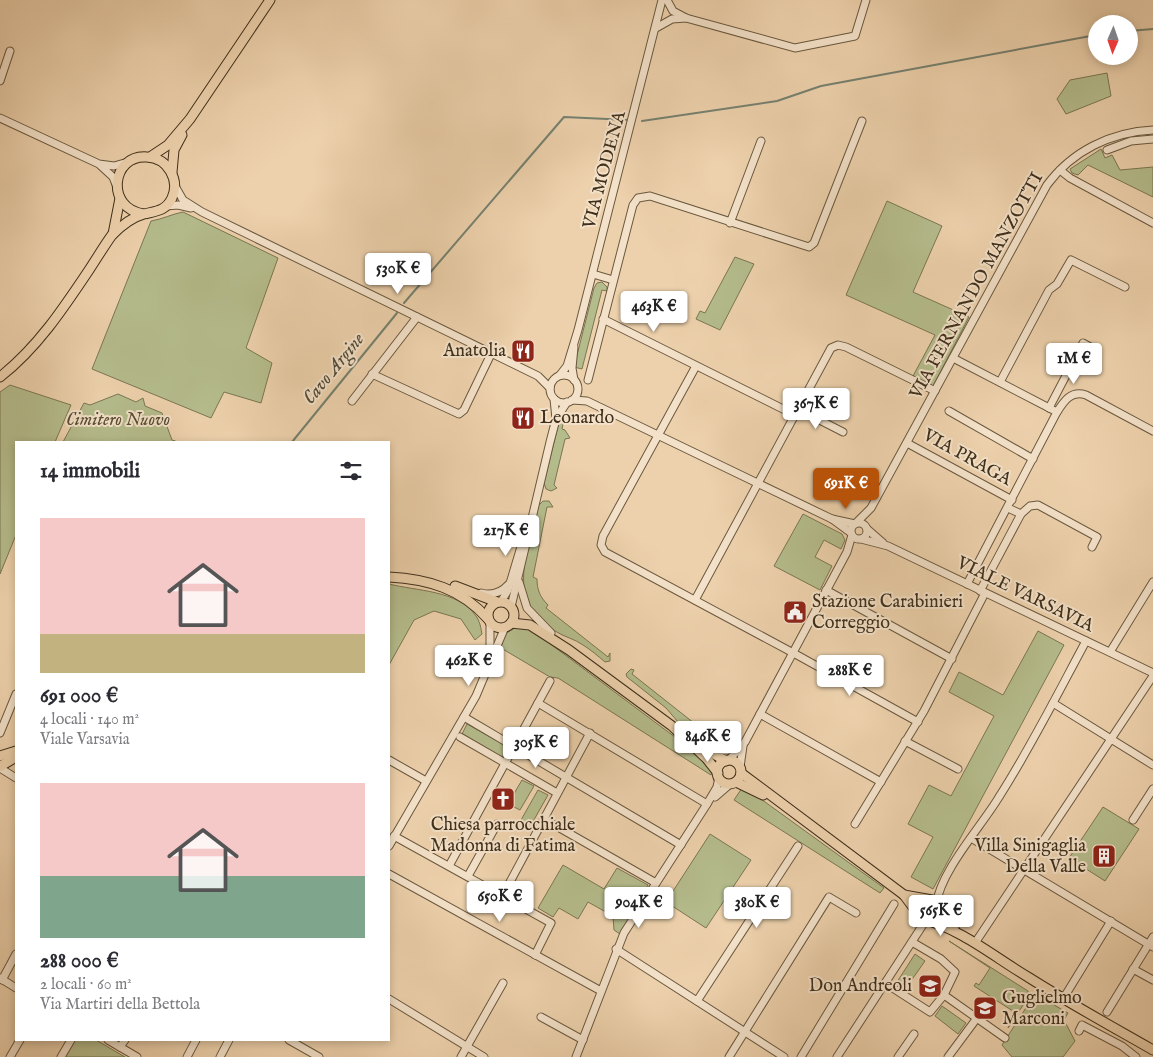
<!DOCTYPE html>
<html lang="it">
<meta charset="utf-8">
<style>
body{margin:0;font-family:"IM FELL English",serif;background:#f2f2f3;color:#2b2b33;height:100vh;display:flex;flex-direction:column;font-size:19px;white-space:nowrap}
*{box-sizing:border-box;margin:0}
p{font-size:16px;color:#7c7c81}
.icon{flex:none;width:28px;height:28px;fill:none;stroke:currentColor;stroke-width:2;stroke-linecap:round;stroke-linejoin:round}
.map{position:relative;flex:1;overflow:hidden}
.drawer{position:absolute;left:15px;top:441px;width:375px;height:600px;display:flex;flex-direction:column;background:#fff;border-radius:0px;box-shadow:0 2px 8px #0003}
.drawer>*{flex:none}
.needle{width:32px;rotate:182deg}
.tools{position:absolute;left:1088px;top:15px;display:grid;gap:10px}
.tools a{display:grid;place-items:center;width:50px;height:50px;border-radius:50%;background:#fff;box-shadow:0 2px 8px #0003;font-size:25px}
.price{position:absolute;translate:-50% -42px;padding:0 11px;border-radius:5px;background:#fff;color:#222;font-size:16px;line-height:32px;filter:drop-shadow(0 1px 2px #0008)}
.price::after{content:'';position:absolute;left:50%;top:30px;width:15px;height:11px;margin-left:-8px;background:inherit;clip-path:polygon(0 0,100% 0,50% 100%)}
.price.active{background:#b45309;color:#fff}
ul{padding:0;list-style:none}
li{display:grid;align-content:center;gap:10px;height:265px;padding:0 25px}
li span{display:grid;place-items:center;height:155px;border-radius:0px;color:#555}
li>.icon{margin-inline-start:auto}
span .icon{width:90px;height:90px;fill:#fffc;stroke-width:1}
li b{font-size:21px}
h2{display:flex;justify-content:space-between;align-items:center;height:60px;padding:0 25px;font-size:21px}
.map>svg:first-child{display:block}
.green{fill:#b5bc8c;stroke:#7a7653}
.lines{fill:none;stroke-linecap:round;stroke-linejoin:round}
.stream{stroke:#758170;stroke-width:2}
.minor-casing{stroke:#6a583e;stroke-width:9}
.major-casing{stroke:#3f2f1a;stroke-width:11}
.minor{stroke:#f3e1c9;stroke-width:7}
.major{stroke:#edd1ac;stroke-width:9}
.labels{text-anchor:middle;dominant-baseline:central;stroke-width:4;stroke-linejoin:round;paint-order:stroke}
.street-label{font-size:18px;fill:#3f2f1a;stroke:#f3e1c9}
.poi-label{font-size:18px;fill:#3f2f1a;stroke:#f3e1c9;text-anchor:end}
.park-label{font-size:18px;font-style:italic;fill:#574b31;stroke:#f3e1c9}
.water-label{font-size:19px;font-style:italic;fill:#514a37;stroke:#f3e1c9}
</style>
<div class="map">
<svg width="1153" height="1057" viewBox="0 0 1153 1057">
<rect width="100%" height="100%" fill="#edd1ac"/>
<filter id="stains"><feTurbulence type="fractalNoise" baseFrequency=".004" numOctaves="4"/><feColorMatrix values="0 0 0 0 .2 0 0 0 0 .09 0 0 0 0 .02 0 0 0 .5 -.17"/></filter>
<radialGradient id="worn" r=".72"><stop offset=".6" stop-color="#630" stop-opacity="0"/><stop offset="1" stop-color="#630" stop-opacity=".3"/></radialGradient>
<g class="green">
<path d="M1107 73 1111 96 1066 114 1057 99 1070 80Z"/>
<path d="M1101 149 1105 158 1112 155 1120 170 1153 167V197L1088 165 1078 175 1072 173 1070 169Z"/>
<path d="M887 201 942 226 913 292 969 317 933 386 913 376 935 335 846 295Z"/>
<path d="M183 212 278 258 246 348 272 363 261 403 224 392 211 418 92 369 151 221C163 219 172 214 183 212Z"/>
<path d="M735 257 754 264 720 330 696 319 700 311 705 313Z"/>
<path d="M602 282 607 287V291L602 290 582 369 574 367 594 288 597 283Z"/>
<path d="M10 385 71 405 55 442H16V535L0 574V392Z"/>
<path d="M118 394 136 402 143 398 145 406 162 413 172 440 178 442H63L84 403 90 405Z"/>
<path d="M561 414 565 415 562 429 565 430 570 438 565 439 554 485 557 488 551 491 546 489 544 483Z"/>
<path d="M543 501H549L553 507H547L533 577 537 579C537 590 540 597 548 605L546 608 608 657 610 653V661L605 662C598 656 591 650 583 645 575 639 564 637 555 631 504 602 528 552 538 506Z"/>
<path d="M803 514 842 534 845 540 841 549 824 540 815 557 832 566 820 590 774 566Z"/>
<path d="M389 584C416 591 458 590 476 616 480 621 481 629 482 634L475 640 461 619 434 611 414 620 389 665Z"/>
<path d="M515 628H529L695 752 713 770 711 775 558 678 550 677 501 648 503 635Z"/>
<path d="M1038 631 1064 645 933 889 911 877 933 837 908 824 929 785 951 796 994 716 949 692 959 672 1003 695Z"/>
<path d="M631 669 634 670 632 674 723 746 732 736 740 741 732 748 711 747 678 722 666 708 627 677 626 674Z"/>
<path d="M467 724 508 747 502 757 462 734Z"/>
<path d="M522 780 534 786 520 810 508 804Z"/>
<path d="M742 788 754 794 884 888 880 893 734 800Z"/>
<path d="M538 790 548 795 531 825 521 820Z"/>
<path d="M1103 807 1139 829 1105 881 1069 858Z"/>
<path d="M710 834 751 860 706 928 666 902Z"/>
<path d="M563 865 604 889 617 868 648 885 620 934 614 930 613 916 588 902 578 919 559 908 553 917 538 908Z"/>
<path d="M949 941 1028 991 1029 996 1008 1028 1016 1013 974 986 976 983 979 985 990 968Z"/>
<path d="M915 954 925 961 906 988 897 982Z"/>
<path d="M1035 994 1068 1013 1064 1020 1075 1041 1063 1057H1012L1002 1045Z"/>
<path d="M942 1006 966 1023 958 1034 935 1016Z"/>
<path d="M75 1040H96L125 1057H65Z"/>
</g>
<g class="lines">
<g class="stream">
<path d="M1129 31 1153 29"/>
<path d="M642 121 777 101 821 86 1096 35"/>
<path d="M404 303 564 117 629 120"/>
<path d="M292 442 397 313"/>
</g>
<g class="minor-casing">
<g id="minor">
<path d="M667 0 673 11 686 18 795 48 855 36 866 0"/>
<path d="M656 28 672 19 686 18"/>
<path d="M0 81 10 51"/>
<path d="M0 118 99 164 114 166 128 162"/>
<path d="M1107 150 1131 141 1153 139"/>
<path d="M101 166 113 177 117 187"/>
<path d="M1060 170 1070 178 1153 223"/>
<path d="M175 186 183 200 202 212 538 376 550 388"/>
<path d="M166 206 178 205 191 208"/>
<path d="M730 223 761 141"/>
<path d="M593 274 613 280"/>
<path d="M603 319 795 415"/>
<path d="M574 347 572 368 574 380"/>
<path d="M953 358 1057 412"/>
<path d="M696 366 603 536 601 545 605 552 797 655 918 722"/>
<path d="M372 374 459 414 464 410 491 354"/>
<path d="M560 375 567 366 578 330 662 0"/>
<circle cx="564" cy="389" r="14"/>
<path d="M588 380 633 205 638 198 650 196 809 247 814 243 862 121"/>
<path d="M1000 382 1049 290 1057 284 1071 260 1125 287"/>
<path d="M554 399 556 419"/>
<path d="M572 400 587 401 832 519 851 533"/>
<path d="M352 401 417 317"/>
<path d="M1049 408 1083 343 1094 349"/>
<path d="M798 409 843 432"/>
<path d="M949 411 1033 459"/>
<path d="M907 443 1012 500"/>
<path d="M1021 514 1030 506 1038 505 1097 537 1092 547"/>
<path d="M832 519 855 524"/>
<circle cx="859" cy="531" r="8"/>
<path d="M856 523 871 508 1047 185C1072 151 1111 132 1153 130"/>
<path d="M867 529 883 543"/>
<path d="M861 539 888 546 1153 673"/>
<path d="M519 582 527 608 551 633"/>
<path d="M967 584 1057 412C1064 401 1071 390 1086 395L1153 431"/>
<path d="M826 590 952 659"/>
<path d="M980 591 1021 514 1008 508"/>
<path d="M481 593C492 596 501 593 509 584"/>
<path d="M695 600 831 348 838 345 846 347 935 391"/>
<path d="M501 602 508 590 526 530"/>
<path d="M511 607 550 442 556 419 567 402"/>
<path d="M1110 652 1153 582"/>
<path d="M490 658V623"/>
<path d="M538 703 707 804"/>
<path d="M1053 703 1153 765"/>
<path d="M760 714 881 782"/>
<path d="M464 717 681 845"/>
<path d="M0 733 16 694"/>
<path d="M460 737 557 793"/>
<path d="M905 741 958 769"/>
<path d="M709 748 726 751 739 746"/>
<path d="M389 760 426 781"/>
<path d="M729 760 745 742 847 552 852 535"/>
<path d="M740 767 743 746"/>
<path d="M0 768 16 778"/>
<path d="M715 797 730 784"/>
<path d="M544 819 656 883"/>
<path d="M1133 820 1153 789"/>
<path d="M855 824 924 711 985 593"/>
<path d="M394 836 551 923 535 955"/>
<path d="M971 838 1153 947"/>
<path d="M389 846 476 696 505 627"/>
<path d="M449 866 550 681"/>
<path d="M389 874 601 991"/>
<path d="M468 876 497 824"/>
<path d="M503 895 590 733"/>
<path d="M936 905C941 870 981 827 999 797 1031 747 1058 693 1086 641"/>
<path d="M912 942 941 959 955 972 944 995 1005 1038"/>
<path d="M975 943 1153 676"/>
<path d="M616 949 784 1057"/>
<path d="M1133 969 1153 980"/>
<path d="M0 978 16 988"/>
<path d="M2 980 16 954"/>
<path d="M885 983 930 1012 944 995"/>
<path d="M389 999 484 1057"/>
<path d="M1063 999 1111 921"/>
<path d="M697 1001 798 846"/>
<path d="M1107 1012 1153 937"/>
<path d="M541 1017 583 1040"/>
<path d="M1079 1031 1082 1025 1122 1046 1136 1057"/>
<path d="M108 1040 137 1057"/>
<path d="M289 1040 319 1057"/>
<path d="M120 1047 125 1040"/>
<path d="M10 1057 20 1040"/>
<path d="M61 1057 71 1040"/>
<path d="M187 1057 196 1040"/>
<path d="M220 1057 229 1040"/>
<path d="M461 1057 503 983"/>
<path d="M576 1057 624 933 707 804 717 787 719 777"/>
<path d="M729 1057 829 897 856 913"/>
<path d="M801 1057 894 904"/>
<path d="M837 1057 926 920"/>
<path d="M898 1057 914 1034"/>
<path d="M948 1057 977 1018"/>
</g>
</g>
<g class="major-casing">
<g id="major">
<path d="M150 157 168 145 190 119 270 0"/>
<path d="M172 172 174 150 182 135"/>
<path d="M113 234 120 198"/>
<path d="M0 377C37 348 63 309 89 270 97 258 104 246 112 235 120 227 133 217 144 214 156 211 166 211 172 198 180 180 168 158 147 157 111 154 105 209 144 214"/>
<path d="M389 577C428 579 462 589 488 619"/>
<path d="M455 586 497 602"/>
<circle cx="501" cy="615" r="13"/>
<path d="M511 623 530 625 569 650 672 726 707 759 718 773"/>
<path d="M698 745 726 761"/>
<path d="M0 756 16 751"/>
<circle cx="729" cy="772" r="12"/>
<path d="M1 766 16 757"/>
<path d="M741 773 904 895 922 919C961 929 993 956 1028 977 1069 1003 1111 1026 1153 1050"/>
<path d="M736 782 763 795"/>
<path d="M904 895 932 900 954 927"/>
</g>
</g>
<use href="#minor" class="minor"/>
<use href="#major" class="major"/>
</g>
<defs>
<g id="restaurant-square" transform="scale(1.25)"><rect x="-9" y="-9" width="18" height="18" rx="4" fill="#8f2418" stroke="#f3e1c9"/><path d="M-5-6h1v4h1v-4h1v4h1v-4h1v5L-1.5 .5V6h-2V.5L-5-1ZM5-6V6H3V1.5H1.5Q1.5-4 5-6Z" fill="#fff"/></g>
<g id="civic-square" transform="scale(1.25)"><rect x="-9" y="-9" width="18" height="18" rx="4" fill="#8f2418" stroke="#f3e1c9"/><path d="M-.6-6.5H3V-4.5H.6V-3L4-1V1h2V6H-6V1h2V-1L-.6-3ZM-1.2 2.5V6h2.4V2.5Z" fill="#fff"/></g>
<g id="church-square" transform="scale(1.25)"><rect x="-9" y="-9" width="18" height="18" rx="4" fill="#8f2418" stroke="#f3e1c9"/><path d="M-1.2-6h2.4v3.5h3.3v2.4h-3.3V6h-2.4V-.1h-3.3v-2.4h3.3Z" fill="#fff"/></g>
<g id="building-square" transform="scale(1.25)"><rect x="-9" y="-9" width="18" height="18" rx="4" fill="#8f2418" stroke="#f3e1c9"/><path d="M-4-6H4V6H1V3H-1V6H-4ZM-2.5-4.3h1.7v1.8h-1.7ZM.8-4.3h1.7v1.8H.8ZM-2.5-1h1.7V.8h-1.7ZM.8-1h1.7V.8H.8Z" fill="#fff"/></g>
<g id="school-square" transform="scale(1.25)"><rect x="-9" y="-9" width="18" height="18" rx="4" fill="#8f2418" stroke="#f3e1c9"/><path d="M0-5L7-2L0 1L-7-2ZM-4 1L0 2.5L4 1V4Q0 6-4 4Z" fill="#fff"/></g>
</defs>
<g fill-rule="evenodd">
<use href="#restaurant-square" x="523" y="351"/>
<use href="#restaurant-square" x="523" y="418"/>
<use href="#civic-square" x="795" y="612"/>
<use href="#church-square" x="503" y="799"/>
<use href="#building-square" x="1104" y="856"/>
<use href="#school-square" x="930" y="986"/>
<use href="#school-square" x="985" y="1008"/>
</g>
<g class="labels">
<g class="street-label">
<text transform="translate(605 170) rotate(-75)">VIA MODENA</text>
<text transform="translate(977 286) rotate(-61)">VIA FERNANDO MANZOTTI</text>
<text transform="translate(967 458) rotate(29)">VIA PRAGA</text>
<text transform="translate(1025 595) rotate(26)">VIALE VARSAVIA</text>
</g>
<g class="poi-label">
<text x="506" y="351">Anatolia</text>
<text x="540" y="418" text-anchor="start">Leonardo</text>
<text x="812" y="602" text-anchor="start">Stazione Carabinieri<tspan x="812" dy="21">Correggio</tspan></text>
<text x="503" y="825" text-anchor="middle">Chiesa parrocchiale<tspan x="503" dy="21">Madonna di Fatima</tspan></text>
<text x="1086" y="846">Villa Sinigaglia<tspan x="1086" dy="21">Della Valle</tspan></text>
<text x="912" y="986">Don Andreoli</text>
<text x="1002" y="998" text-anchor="start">Guglielmo<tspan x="1002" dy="21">Marconi</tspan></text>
</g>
<g class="park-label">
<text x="118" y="420">Cimitero Nuovo</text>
</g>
<g class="water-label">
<text transform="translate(334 369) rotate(-51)">Cavo Argine</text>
</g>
</g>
<rect width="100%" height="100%" filter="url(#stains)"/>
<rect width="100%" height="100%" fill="url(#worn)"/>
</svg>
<div class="tools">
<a><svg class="needle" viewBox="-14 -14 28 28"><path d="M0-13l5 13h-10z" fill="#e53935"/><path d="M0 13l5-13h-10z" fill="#7c7c81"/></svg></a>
</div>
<b class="price" style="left:398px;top:295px">530K €</b>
<b class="price" style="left:654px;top:333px">463K €</b>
<b class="price" style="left:1074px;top:385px">1M €</b>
<b class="price" style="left:816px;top:430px">367K €</b>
<b class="price active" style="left:846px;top:510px">691K €</b>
<b class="price" style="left:506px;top:557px">217K €</b>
<b class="price" style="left:469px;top:687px">462K €</b>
<b class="price" style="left:850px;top:697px">288K €</b>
<b class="price" style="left:708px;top:763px">846K €</b>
<b class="price" style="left:536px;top:769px">305K €</b>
<b class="price" style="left:500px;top:923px">650K €</b>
<b class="price" style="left:639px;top:929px">904K €</b>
<b class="price" style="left:757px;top:929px">380K €</b>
<b class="price" style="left:941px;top:937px">565K €</b>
<section class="drawer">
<h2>14 immobili<svg class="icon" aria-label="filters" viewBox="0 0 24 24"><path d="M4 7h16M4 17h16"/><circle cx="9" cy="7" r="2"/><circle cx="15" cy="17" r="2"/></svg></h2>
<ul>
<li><span style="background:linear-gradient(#f6c9c9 75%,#c2b280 0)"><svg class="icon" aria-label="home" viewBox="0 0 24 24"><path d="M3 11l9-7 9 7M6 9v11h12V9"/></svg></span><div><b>691 000 €</b><p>4 locali · 140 m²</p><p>Viale Varsavia</p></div></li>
<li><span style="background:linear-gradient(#f6c9c9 60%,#7fa58c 0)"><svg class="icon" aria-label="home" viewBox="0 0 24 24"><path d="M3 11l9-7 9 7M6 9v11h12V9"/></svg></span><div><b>288 000 €</b><p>2 locali · 60 m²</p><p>Via Martiri della Bettola</p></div></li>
</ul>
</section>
</div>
